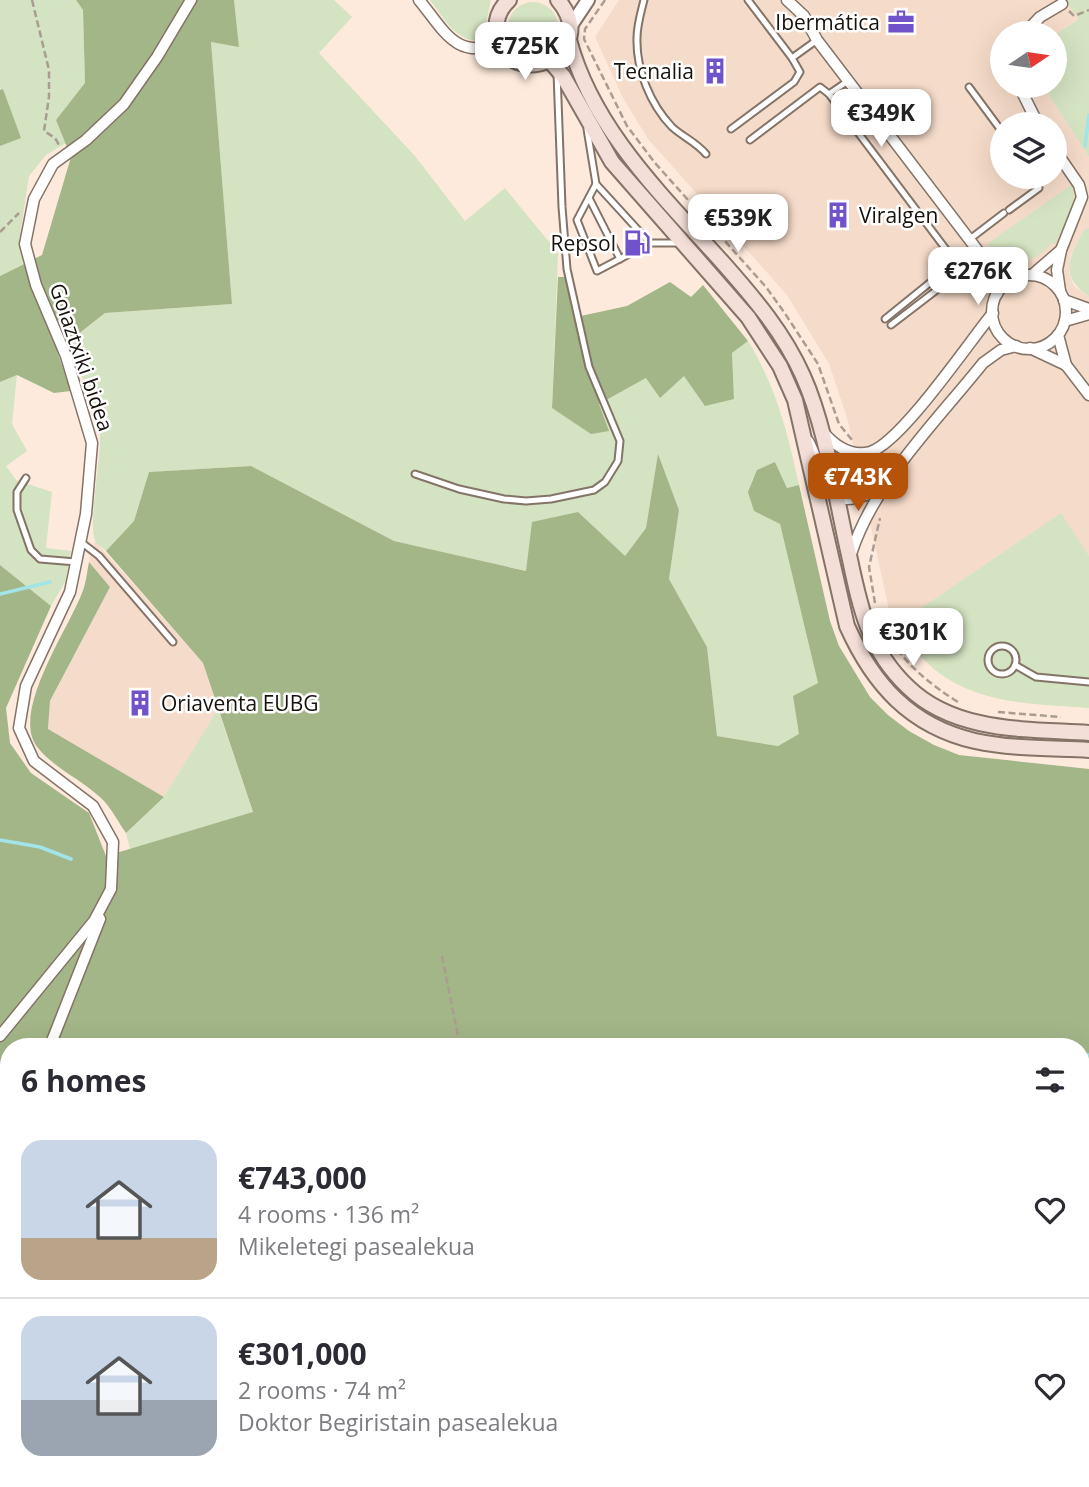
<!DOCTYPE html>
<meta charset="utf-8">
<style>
body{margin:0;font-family:"Open Sans",sans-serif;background:#f2f2f3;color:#2b2b33;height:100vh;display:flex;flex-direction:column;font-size:26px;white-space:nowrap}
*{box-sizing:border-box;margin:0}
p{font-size:23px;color:#7c7c81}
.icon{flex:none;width:38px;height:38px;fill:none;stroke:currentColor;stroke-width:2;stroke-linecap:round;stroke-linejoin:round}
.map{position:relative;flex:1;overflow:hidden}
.sheet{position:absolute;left:0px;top:1038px;width:1090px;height:450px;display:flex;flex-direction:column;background:#fff;border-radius:28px 28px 0 0;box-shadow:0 7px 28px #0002}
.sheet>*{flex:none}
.needle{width:46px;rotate:77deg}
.tools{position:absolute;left:990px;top:21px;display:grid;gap:14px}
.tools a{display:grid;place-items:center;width:77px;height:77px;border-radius:50%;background:#fff;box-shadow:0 7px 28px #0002;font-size:35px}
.price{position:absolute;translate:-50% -60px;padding:0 16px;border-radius:14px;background:#fff;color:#222;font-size:23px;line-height:46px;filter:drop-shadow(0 2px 4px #0008)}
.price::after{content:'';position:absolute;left:50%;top:42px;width:21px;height:16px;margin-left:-10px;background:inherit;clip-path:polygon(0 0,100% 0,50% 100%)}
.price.selected{background:#b45309;color:#fff}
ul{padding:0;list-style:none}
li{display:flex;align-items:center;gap:21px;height:175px;padding:0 21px}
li+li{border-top:2px solid #e1e1e2}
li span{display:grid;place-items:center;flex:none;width:196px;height:140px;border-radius:21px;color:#555}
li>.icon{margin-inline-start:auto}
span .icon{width:84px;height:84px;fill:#fffc;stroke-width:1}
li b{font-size:30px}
h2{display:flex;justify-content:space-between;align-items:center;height:84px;padding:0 21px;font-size:30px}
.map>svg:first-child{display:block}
.built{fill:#f5dbc9;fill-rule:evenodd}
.green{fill:#d4e3c1}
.forest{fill:#a3b688}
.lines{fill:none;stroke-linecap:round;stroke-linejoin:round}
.stream{stroke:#a2e4e7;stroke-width:3.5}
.service-casing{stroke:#847367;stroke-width:9}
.minor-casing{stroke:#847367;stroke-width:13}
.tertiary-casing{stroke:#847367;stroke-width:16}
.secondary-casing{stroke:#847367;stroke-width:18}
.path{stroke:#ab9c91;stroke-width:2.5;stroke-dasharray:7 3.5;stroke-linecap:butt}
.service{stroke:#fff;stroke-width:5}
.minor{stroke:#fff;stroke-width:10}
.tertiary{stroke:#fff;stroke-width:12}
.secondary{stroke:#f4dfd8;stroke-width:14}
.labels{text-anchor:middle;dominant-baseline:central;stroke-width:5;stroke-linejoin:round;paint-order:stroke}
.poi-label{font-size:21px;fill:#17110c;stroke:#fff;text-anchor:end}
.street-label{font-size:21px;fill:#17110c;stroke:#fff}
</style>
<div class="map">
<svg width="1089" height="1487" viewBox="0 0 1089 1487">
<rect width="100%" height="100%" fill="#feeadc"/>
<g class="built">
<path d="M619 0H1065L1079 19 1055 35 1003 33V86H1043L1089 157V228L1084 229 1070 257 1069 273 1074 286 1089 297V556L1060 514 896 625 889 610 848 421 829 364 787 295 648 139 623 98 595 37ZM1003 124H1055V177H1003Z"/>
<path d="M95 541 203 663 218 709 164 797 48 729 50 702 110 587 89 562Z"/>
</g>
<g class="green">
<path d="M0 0H76L83 10 85 84 56 120 66 143 46 155 29 176 19 241 23 264 0 276V146L20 137 3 89 0 90Z"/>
<path d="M234 0H334L352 17 319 53 415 156 465 221 505 188 558 253 552 408 608 431 599 404 646 378 684 375 734 398 732 353 748 341C776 386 788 434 799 485L787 488 775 462 754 511 780 524 818 683 794 696 800 734 778 746 717 736 707 647 669 579 679 510 658 456 646 528 625 556 527 571 394 541 251 466 149 472 134 521 106 551C103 548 96 544 95 540 88 525 101 460 100 436 97 405 79 372 68 343L105 313 232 304 211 42 239 46Z"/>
<path d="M430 0H491L486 23V36L484 40C457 45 444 18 430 0Z"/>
<path d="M1065 0H1089V157L1043 86H1055V35L1079 19Z"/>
<circle cx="533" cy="27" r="25"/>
<path d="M1071 185C1080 204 1063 226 1055 244L1051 243C1035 267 1004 266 987 244Z"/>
<path d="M1089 228V297C1058 273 1069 260 1084 229Z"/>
<path d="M17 375 12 424 27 451 6 466 16 480 52 492 46 548 71 551 65 582 51 606 0 565V382Z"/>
<path d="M1061 513 1089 556V708C1038 704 982 705 939 673 922 661 909 640 896 625Z"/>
<path d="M218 709 253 813 130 849 126 833 164 797Z"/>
<path d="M567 1479H859L867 1487H564Z"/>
</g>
<g class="forest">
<path d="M76 0H234L239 47 211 42 232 304 105 313 57 351 71 391 54 393 17 375 0 382V276L42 255 71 157 56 120 85 83 83 10Z"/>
<path d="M3 89 21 138 0 146V90Z"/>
<path d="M558 277H565L576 317 627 306 670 282 691 297 703 285 748 341 732 353 734 399 705 406 684 376 660 398 646 378 599 404 609 431 591 434 552 408Z"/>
<path d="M658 454 679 510 669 579 707 647 717 736 778 746 799 734 793 696 818 683 780 524 754 511 748 492 757 470 775 462 787 488 799 485 830 621 839 646 870 697 888 715 909 731 934 745 959 755 1089 769V1487H867L859 1479H1082V1046H9V1479H567L564 1487H0V565L51 606 6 708 10 743 31 773 89 813 106 856 253 812 203 663 106 551 134 521 149 472 251 466 394 541 526 571 532 522 578 512 625 556 646 528Z"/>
<path d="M89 562 110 587 50 701 48 729 164 797 126 833C118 822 111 807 101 798 81 779 55 769 38 748 9 714 69 628 82 593 86 584 87 572 89 562Z"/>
</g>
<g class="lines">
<g class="stream">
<path d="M1085 146 1089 115"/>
<path d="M0 594 50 582"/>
<path d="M0 840 40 847 71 859"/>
<path d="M1082 1054 1089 1055"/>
<path d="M519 1487 522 1479"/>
</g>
<g class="service-casing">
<g id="service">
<path d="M644 0C641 12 637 25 637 38 636 69 650 104 672 127 683 137 696 142 706 154"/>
<path d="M792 58 817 40"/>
<path d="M969 87 1003 133"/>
<path d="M829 94 954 260 955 268 938 289 891 325"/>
<path d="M587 129 596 184 650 243"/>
<path d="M731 129 794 82 800 72 792 58 748 0"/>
<path d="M750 140 820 87 829 94 848 81"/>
<path d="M596 184 577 220 597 271 650 243H681"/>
<path d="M589 198 620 259"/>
<path d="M1009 210 1039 188 1035 177"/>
<path d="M970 239 1004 213"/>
<path d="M885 319 932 281 947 276"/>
<path d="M415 474 459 489 504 499 526 501 551 499 594 490 605 482 618 461 620 441 589 367 567 269 562 207 557 73"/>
<path d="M26 478 17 492V510L31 550 40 559 76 562"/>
<path d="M81 542 99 556 173 642"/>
<circle cx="1002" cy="660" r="14"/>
<path d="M1015 665 1036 677 1089 682"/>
</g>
</g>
<g class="minor-casing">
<g id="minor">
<path d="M419 0C444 30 456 61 500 43"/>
<path d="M787 0 804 16 817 40 985 260 997 294"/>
<path d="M1025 33 1040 17 1062 4"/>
<path d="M1019 86 1038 124"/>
<path d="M1055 150 1079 185 1082 197 1061 250 1057 270 1060 291"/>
<path d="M985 260 1020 276"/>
<path d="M1032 275 1061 250"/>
<circle cx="1029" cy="312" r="37"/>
<path d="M1064 300 1089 309"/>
<path d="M1065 321 1089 314"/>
<path d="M1058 335 1066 365 1089 395"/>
<path d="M1030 348 1066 365"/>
<path d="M823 432C835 446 851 457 870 452 901 443 969 342 993 313"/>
<path d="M808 441C818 457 824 499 847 499 858 499 870 493 881 490"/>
<path d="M851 554C874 482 936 422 983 363L1001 350 1016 346"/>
<path d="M0 1036 94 921 111 889 113 842 93 806 34 761 19 728 26 686 70 592 86 514 92 443 66 356 36 285 25 244 34 199 53 164 86 140 124 104 157 57 191 0"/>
<path d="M50 1046 100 919"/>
<path d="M45 1487V1479"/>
</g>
</g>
<g class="tertiary-casing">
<path id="tertiary" d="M570 27 588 0"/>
</g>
<g class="secondary-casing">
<g id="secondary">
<path d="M509 0C499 9 495 21 497 34 508 95 604 54 558 0"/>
<path d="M569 40C593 130 664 197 724 264 754 298 784 333 803 376 826 427 836 499 849 555 860 607 868 649 908 687 955 733 1029 729 1089 733"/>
<path d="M550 61 563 76 612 162 748 317 780 366 795 400 847 626C873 684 910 726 975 741 1012 749 1052 748 1089 750"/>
</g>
</g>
<g class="path">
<path d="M32 0 49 70V97L44 131 55 138 59 145"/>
<path d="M605 0 585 29 584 39 627 126 655 163 766 287 784 312 818 364 839 424 852 440"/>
<path d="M1069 11 1074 16 1089 10"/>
<path d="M0 232 19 213"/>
<path d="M863 465 869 481"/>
<path d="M875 603 869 567 880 518"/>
<path d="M891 641C909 667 931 685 958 702"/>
<path d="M998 712 1061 717"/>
<path d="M442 956 460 1046"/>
<path d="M466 1487 471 1479"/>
</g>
<use href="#service" class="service"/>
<use href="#minor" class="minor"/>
<use href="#tertiary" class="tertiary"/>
<use href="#secondary" class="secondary"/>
</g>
<defs>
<g id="office-bare" transform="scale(2.1)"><path d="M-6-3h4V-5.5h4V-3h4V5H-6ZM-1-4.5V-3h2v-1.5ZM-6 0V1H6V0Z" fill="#7052cb" stroke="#fff" stroke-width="2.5" paint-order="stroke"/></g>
<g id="building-bare" transform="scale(2.1)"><path d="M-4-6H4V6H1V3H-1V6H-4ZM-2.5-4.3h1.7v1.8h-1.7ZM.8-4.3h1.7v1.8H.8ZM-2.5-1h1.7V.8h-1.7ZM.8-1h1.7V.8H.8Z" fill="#7052cb" stroke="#fff" stroke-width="2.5" paint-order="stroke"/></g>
<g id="fuel-bare" transform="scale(2.1)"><path d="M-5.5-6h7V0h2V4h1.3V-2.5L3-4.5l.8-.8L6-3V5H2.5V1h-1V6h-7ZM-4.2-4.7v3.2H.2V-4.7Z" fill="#7052cb" stroke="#fff" stroke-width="2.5" paint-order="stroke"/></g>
</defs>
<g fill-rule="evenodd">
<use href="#office-bare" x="901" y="22"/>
<use href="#building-bare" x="715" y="71"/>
<use href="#building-bare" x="838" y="215"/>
<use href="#fuel-bare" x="637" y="243"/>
<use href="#building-bare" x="140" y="703"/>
</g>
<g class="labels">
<g class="poi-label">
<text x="880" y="22">Ibermática</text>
<text x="694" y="71">Tecnalia</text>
<text x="859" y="215" text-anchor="start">Viralgen</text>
<text x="616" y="243">Repsol</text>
<text x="161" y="703" text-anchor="start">Oriaventa EUBG</text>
</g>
<g class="street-label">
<text transform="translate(82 357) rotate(71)">Goiaztxiki bidea</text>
</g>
</g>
</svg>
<div class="tools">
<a><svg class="needle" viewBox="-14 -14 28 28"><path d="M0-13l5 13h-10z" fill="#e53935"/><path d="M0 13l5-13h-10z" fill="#7c7c81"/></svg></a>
<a><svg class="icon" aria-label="layers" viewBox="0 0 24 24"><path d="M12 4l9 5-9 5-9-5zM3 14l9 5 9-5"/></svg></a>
</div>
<b class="price" style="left:525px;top:82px">€725K</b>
<b class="price" style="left:881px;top:149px">€349K</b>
<b class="price" style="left:738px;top:254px">€539K</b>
<b class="price" style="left:978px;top:307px">€276K</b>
<b class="price selected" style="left:858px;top:513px">€743K</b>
<b class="price" style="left:913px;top:668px">€301K</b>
<section class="sheet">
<h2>6 homes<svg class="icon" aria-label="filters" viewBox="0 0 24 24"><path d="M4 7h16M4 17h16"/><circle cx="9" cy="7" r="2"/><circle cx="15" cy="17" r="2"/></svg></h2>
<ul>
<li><span style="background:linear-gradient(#c9d6e8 70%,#b9a48a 0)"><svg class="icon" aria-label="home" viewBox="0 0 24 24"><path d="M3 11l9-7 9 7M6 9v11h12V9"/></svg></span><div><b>€743,000</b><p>4 rooms · 136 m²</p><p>Mikeletegi pasealekua</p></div><svg class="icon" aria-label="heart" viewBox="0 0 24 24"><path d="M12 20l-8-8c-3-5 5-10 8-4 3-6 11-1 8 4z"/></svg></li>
<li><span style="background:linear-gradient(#c9d6e8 60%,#9aa5b1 0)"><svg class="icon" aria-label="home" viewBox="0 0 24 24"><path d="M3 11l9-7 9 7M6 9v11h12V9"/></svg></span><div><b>€301,000</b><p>2 rooms · 74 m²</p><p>Doktor Begiristain pasealekua</p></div><svg class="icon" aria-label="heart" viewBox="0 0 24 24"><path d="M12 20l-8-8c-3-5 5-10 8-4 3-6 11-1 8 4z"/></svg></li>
</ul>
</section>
</div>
